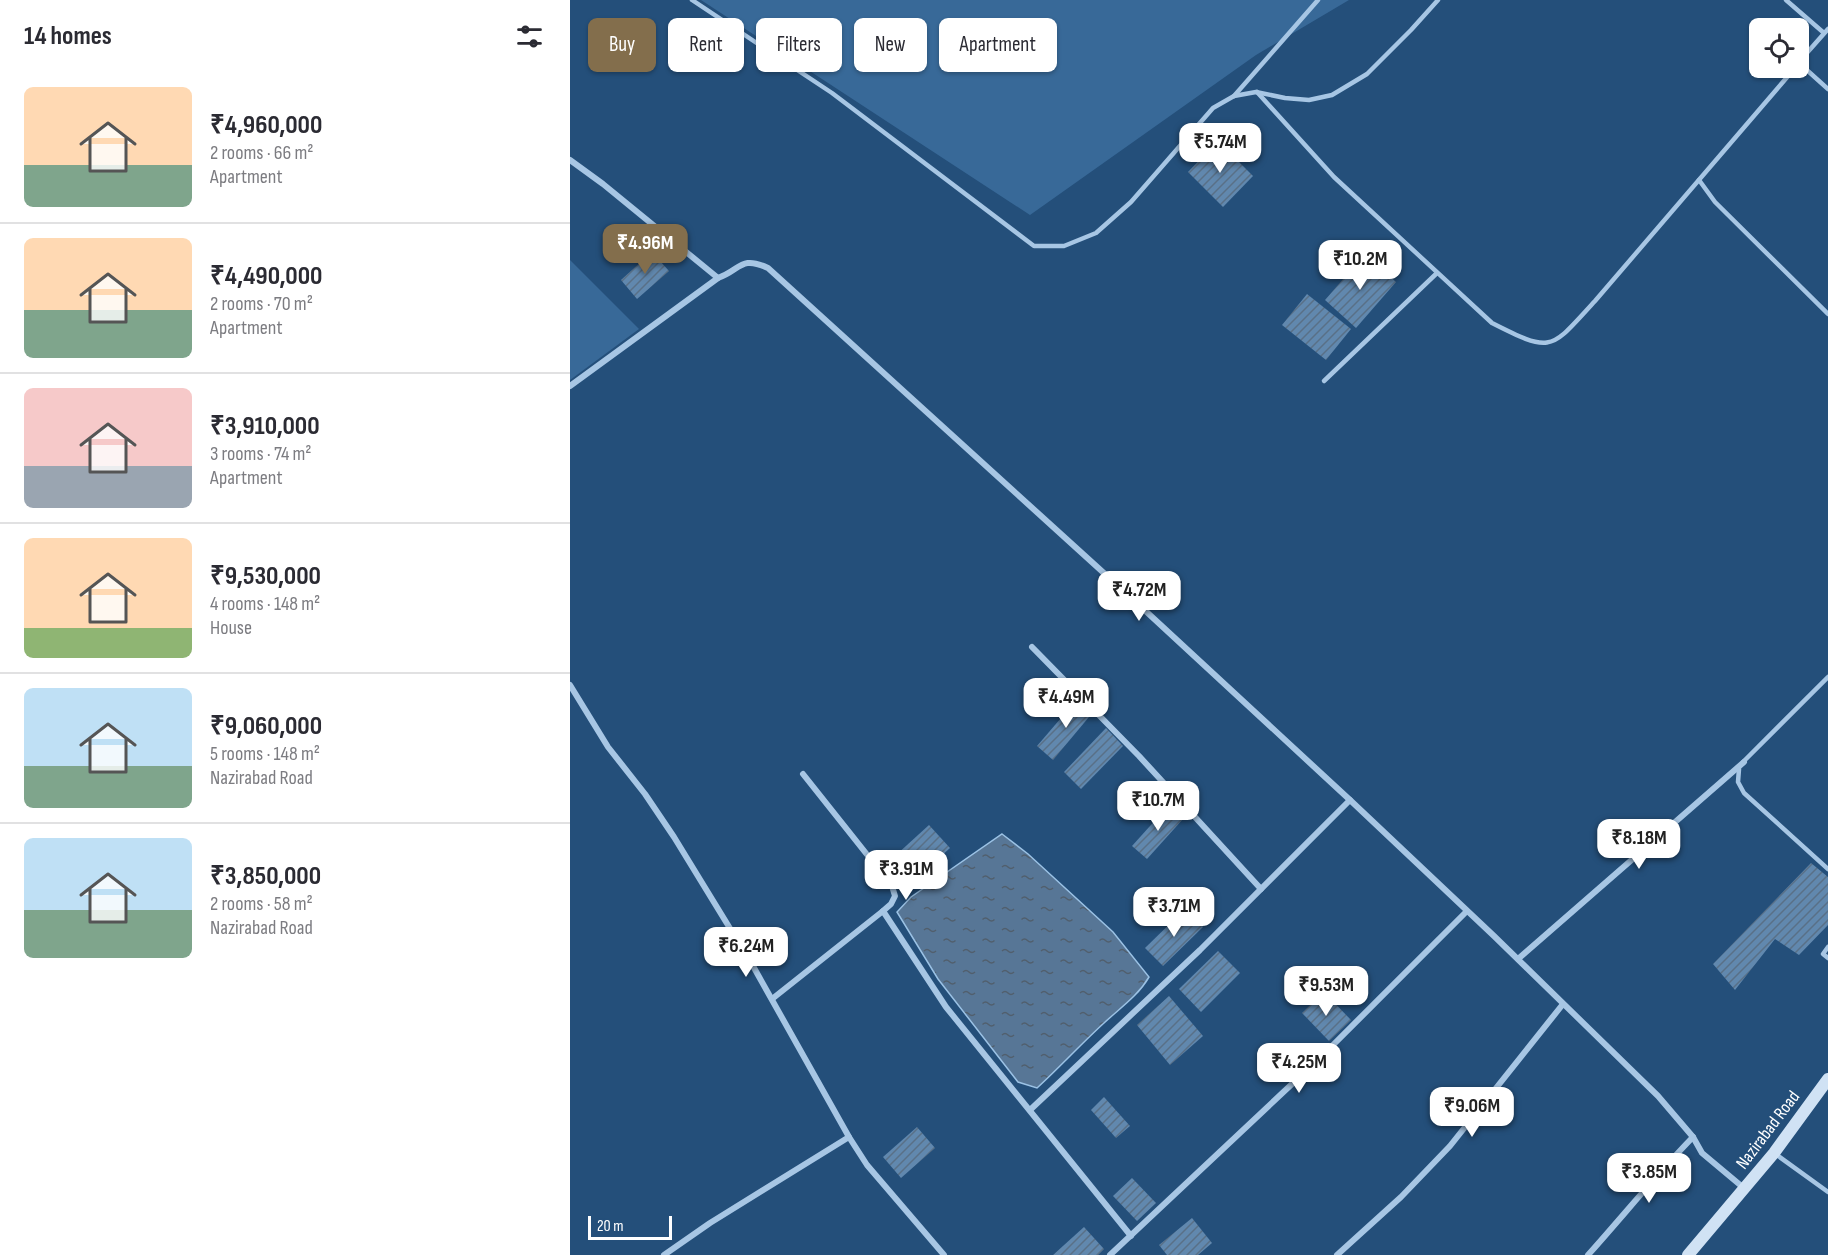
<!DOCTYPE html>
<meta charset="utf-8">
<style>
body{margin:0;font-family:"Sofia Sans Condensed",sans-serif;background:#f2f2f3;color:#2b2b33;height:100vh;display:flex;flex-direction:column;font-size:22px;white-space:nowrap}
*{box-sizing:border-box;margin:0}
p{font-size:20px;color:#7c7c81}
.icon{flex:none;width:33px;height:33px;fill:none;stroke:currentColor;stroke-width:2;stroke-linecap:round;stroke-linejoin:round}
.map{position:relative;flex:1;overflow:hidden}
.panel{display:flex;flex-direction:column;background:#fff;width:570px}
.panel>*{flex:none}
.hud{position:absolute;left:18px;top:18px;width:570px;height:54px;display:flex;gap:12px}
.tools{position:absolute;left:1179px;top:18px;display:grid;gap:12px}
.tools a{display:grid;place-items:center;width:60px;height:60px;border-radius:9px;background:#fff;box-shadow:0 2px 4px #0004;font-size:30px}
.scale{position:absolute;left:18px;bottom:15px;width:84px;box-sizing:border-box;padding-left:6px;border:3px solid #fff;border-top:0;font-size:16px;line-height:21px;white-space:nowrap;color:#fff;-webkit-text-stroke:4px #244f7a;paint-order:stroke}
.price{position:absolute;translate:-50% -51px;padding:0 14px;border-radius:12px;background:#fff;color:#222;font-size:20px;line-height:39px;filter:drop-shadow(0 2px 3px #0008)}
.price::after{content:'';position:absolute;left:50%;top:36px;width:18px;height:14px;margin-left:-9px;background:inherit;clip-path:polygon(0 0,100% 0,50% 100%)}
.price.on{background:#836e4c;color:#fff}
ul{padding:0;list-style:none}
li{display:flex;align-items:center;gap:18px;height:150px;padding:0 24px}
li+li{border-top:2px solid #e1e1e2}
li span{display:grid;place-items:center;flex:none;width:168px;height:120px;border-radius:9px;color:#555}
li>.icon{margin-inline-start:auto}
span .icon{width:72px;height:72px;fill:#fffc;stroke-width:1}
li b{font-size:26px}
h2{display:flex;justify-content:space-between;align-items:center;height:72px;padding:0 24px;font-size:26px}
.pill{padding:0 21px;border-radius:9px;background:#fff;box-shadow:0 2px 4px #0004;font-size:21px;line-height:54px}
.pill.on{background:#836e4c;color:#fff}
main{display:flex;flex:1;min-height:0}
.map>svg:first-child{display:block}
.green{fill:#386998}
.water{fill:url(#water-ripples);stroke:#9bc2e5;stroke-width:1.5}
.building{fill:url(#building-hatch)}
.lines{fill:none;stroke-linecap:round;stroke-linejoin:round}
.lane{stroke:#a7c6e4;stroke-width:4.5}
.street{stroke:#a7c6e4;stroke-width:6}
.secondary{stroke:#d0e2f4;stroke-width:12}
.labels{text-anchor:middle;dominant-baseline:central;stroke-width:4.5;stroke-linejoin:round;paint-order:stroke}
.street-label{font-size:18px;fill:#fff;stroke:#244f7a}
</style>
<main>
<section class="panel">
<h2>14 homes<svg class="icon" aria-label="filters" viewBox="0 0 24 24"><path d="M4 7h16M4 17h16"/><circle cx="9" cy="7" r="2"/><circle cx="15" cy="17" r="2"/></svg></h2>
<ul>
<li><span style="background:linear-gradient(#ffd9b3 65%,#7fa58c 0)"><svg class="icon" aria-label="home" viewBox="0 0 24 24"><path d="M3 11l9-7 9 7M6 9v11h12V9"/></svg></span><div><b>₹4,960,000</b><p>2 rooms · 66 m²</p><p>Apartment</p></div></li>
<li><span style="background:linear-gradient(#ffd9b3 60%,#7fa58c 0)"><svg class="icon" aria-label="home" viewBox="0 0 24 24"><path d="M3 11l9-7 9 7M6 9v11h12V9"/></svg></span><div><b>₹4,490,000</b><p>2 rooms · 70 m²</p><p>Apartment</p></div></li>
<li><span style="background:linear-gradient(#f6c9c9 65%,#9aa5b1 0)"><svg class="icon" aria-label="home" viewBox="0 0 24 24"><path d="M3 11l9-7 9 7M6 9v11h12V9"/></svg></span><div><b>₹3,910,000</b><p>3 rooms · 74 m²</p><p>Apartment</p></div></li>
<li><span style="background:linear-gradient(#ffd9b3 75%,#8fb573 0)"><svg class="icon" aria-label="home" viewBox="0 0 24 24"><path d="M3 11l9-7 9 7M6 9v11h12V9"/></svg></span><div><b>₹9,530,000</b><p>4 rooms · 148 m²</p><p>House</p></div></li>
<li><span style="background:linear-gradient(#bfe0f5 65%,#7fa58c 0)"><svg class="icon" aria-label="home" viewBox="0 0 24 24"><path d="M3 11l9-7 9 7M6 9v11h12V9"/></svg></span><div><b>₹9,060,000</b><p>5 rooms · 148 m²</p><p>Nazirabad Road</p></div></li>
<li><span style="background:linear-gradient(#bfe0f5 60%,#7fa58c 0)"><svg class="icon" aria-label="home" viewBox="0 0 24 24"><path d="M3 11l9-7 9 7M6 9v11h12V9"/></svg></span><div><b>₹3,850,000</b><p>2 rooms · 58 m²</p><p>Nazirabad Road</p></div></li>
</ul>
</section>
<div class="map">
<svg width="1258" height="1255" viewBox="0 0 1258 1255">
<defs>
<pattern id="water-ripples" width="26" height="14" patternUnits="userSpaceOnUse" patternTransform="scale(1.5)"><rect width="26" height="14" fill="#577696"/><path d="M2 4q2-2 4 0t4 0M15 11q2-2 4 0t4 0" fill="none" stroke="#515f6d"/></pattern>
<pattern id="building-hatch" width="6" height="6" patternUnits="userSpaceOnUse" patternTransform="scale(1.5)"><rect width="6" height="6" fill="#6188ae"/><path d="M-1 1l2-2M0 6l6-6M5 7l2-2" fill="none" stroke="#597087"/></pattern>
</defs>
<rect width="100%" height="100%" fill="#244f7a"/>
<g class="green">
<path d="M131 0H779L686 55 460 215Z"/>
<path d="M0 260 69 329 0 380Z"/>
</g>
<path class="water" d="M432 834 458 854 543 932 579 977C568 996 550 1008 534 1023 511 1044 490 1067 467 1088L448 1082 368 979 327 912 341 897Z"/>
<g class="building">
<path d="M648 141 683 176 653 207 618 172Z"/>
<path d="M82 252 99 271 67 299 51 280Z"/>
<path d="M795 254 826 282 786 328 755 300Z"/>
<path d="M737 294 781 329 756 360 712 325Z"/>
<path d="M509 697 524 711 483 760 467 746Z"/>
<path d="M536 728 553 746 511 789 494 772Z"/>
<path d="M598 806 613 819 577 859 562 846Z"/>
<path d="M359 825 380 848 335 889 314 866Z"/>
<path d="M1241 863 1258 877V925L1229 955 1205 939 1165 990 1143 964Z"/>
<path d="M615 909 633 927 593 966 575 948Z"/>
<path d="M648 951 670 973 631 1012 609 989Z"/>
<path d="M754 992 781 1020 759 1041 732 1013Z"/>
<path d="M599 996 633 1036 600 1065 567 1025Z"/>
<path d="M534 1097 560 1126 546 1138 521 1110Z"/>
<path d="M347 1127 365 1148 331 1178 313 1157Z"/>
<path d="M562 1178 586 1203 567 1221 543 1196Z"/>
<path d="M622 1218 642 1243 628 1255H597L589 1245Z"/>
<path d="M514 1227 534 1249 528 1255H483Z"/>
</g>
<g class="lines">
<g class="lane">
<path d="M122 0 262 93 464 246H494L526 233 561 202 643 108 664 96 686 92 715 98 739 100 762 95 797 74 841 30 868 0"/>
<path d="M1216 0 1254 33"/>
<path d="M1228 63 1258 29"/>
<path d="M1229 63 1258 89"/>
<path d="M687 92 764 177 922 323C983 354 980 350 1025 301L1225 68"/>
<path d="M664 96 748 0"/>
<path d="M1129 180 1145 202 1258 314"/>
<path d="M754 381 867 273"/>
<path d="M1173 762 1258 677"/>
<path d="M1169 769 1168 782 1174 793 1258 869"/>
<path d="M1258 947 1253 954 1258 958"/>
<path d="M1204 1153 1258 1192"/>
</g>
<g class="street">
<path d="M0 160 33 184 148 278C171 270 170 255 198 268L568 604 780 800 924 936 1088 1096 1123 1137 1132 1153 1175 1189"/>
<path d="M0 386 148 278"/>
<path d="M462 647 569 756 691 889"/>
<path d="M0 685 38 747 75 794 104 837 183 966 279 1137 297 1165 374 1255"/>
<path d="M313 911 376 1007 561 1236"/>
<path d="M948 959 1174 762"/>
<path d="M202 999 313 911 321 904 325 896 322 886 233 774"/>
<path d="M460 1110 630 950 780 800"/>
<path d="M94 1255 140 1223 279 1137"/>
<path d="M540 1255 754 1054 897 911"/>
<path d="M767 1255 831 1197 880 1146 993 1004"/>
<path d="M1018 1255C1053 1216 1086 1175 1123 1137"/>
</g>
<path class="secondary" d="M1118 1255 1204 1153 1258 1079"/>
</g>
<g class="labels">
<g class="street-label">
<text transform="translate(1198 1130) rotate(-53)">Nazirabad Road</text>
</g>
</g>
</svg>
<div class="tools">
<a><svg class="icon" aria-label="locate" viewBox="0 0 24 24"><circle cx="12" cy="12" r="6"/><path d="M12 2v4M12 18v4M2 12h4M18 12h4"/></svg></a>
</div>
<div class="scale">20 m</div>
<b class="price" style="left:650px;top:174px">₹5.74M</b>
<b class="price on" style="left:75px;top:275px">₹4.96M</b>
<b class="price" style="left:790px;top:291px">₹10.2M</b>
<b class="price" style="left:569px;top:622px">₹4.72M</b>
<b class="price" style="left:496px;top:729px">₹4.49M</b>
<b class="price" style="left:588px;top:832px">₹10.7M</b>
<b class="price" style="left:1069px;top:870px">₹8.18M</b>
<b class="price" style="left:336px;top:901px">₹3.91M</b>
<b class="price" style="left:604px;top:938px">₹3.71M</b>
<b class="price" style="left:176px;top:978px">₹6.24M</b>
<b class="price" style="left:756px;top:1017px">₹9.53M</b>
<b class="price" style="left:729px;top:1094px">₹4.25M</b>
<b class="price" style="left:902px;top:1138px">₹9.06M</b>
<b class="price" style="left:1079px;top:1204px">₹3.85M</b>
<div class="hud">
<a class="pill on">Buy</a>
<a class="pill">Rent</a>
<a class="pill">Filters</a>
<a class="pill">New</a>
<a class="pill">Apartment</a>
</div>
</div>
</main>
